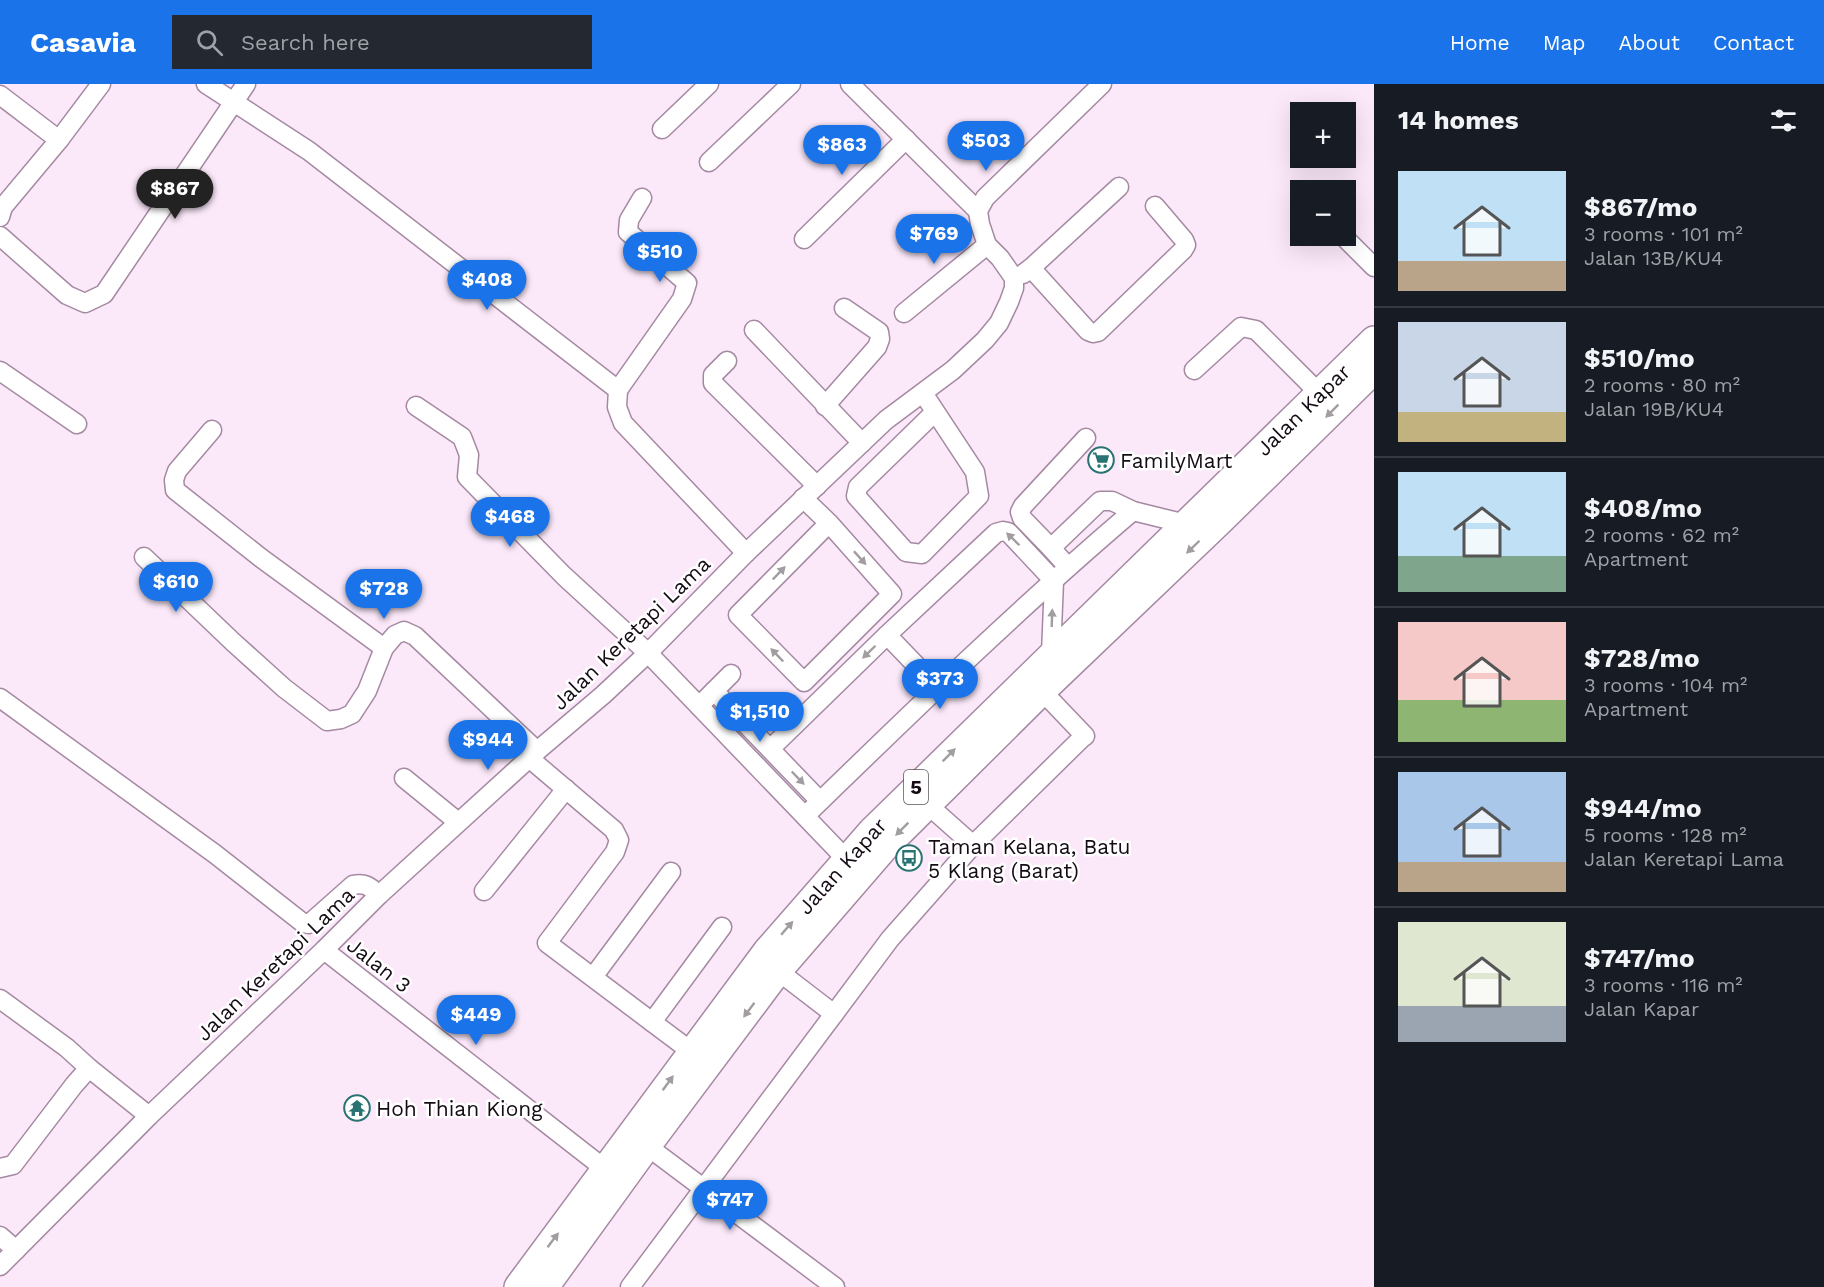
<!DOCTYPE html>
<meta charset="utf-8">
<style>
body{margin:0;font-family:"Work Sans",sans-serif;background:#242831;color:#f1f3f6;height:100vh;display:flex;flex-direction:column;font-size:22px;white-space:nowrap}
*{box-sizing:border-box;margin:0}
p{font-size:20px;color:#9ea1a6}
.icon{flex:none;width:33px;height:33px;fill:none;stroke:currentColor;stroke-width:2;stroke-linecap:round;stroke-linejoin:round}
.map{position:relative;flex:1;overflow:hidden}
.details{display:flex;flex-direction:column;background:#171b24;width:450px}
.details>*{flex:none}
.buttons{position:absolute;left:1290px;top:18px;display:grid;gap:12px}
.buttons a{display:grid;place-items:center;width:66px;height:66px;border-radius:0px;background:#171b24;box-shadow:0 6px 24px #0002;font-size:30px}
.price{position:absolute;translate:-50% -51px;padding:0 14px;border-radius:21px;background:#1a73e8;color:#fff;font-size:20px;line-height:39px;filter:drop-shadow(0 2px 3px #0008)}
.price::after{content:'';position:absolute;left:50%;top:36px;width:18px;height:14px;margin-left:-9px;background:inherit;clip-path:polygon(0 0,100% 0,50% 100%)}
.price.on{background:#222;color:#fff}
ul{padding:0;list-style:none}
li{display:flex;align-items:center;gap:18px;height:150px;padding:0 24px}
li+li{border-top:2px solid #363941}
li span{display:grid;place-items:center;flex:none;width:168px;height:120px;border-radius:0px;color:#555}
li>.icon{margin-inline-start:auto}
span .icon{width:72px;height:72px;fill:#fffc;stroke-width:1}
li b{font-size:26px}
h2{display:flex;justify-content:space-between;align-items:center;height:72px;padding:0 24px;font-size:26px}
header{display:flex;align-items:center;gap:36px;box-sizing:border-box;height:84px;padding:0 30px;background:#1a73e8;color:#fff}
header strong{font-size:28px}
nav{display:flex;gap:33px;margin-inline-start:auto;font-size:21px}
.search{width:420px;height:54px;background:#242831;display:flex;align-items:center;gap:15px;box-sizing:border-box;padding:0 21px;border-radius:0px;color:#9ea1a6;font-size:22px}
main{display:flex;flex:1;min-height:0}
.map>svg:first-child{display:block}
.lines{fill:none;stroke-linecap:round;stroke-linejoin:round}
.minor-casing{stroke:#a589a2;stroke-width:21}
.highway-casing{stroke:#a589a2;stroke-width:30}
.minor{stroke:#fff;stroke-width:18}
.highway{stroke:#fff;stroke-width:27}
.oneway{fill:#a19da1}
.labels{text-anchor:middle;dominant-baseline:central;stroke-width:5;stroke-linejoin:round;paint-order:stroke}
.shield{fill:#fff;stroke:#5b545a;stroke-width:1.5}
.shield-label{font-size:20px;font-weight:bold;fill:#150b14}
.street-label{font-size:21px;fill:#150b14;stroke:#fff}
.poi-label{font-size:21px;fill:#150b14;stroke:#fff;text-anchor:start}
</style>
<header>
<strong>Casavia</strong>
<div class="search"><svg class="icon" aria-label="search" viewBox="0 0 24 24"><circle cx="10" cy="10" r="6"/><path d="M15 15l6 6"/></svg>Search here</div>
<nav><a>Home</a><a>Map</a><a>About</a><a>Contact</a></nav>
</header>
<main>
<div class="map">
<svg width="1374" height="1203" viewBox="0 0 1374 1203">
<rect width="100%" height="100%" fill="#fbe8f9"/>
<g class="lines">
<g class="minor-casing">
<g id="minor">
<path d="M206 0 309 67 618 306 617 323 623 339 746 469"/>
<path d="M850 0 978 127"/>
<path d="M0 11 59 56"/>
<path d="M662 45 709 0"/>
<path d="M709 78 791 0"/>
<path d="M0 133 3 123 59 56 101 0"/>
<path d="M0 152 67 211 85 219 104 210 246 0"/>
<path d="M1343 152 1374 183"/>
<path d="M804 155 906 55"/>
<path d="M1031 184 1088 247 1093 249 1098 248 1183 166 1186 161 1184 156 1155 122"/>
<path d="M1023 190 1031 184 1119 103"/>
<path d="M904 229 987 161"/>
<path d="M754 246 862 359"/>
<path d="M727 277 713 291V299L817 402"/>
<path d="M1194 286 1241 243 1256 246 1319 309"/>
<path d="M0 287 77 340"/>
<path d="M618 306 682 215 687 199 628 148 629 136 642 114"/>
<path d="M923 309 975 388 979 412 922 470 906 468 856 412 858 403 935 328"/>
<path d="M416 322 462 353 469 371 467 393 564 492 648 569 846 775"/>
<path d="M825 322 877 263 880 255 879 248 844 224"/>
<path d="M212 346 177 387 174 396 175 406 261 474 384 564"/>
<path d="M803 414 829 439 892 510 804 598 738 531 829 439"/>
<path d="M1051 464 1022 434 1020 428 1023 422 1086 354"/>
<path d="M144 473 233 558 284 604 327 637 341 635 352 630 367 607 384 564 395 551 404 547 415 552 537 667"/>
<path d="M1068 483 1051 464 1100 417H1112L1133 427 1186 440"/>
<path d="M887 551 937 603"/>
<path d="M714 607 731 590"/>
<path d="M0 614 215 770 303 839 309 840 353 801C365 798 370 803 379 811"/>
<path d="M699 622 714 607 820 717"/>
<path d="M770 665 887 551 996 449 1003 447 1008 448 1054 497 1051 570"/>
<path d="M529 674 614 746 619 756 615 768 547 859 652 938"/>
<path d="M404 694 458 738"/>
<path d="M928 721 973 761"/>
<path d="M805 732C912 628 1019 524 1133 427"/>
<path d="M484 807 566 705"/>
<path d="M324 866 605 1085"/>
<path d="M778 887 834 930"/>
<path d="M593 893 671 788"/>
<path d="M0 915 67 964 89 984 149 1032"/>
<path d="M692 968 652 938 722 843"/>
<path d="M647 1062 835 1203"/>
<path d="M0 1084 13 1081 74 1001 89 984"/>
<path d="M0 1152 16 1166"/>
<path d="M0 1182 149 1032 324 866 379 811 537 667 603 611 648 569 746 469 886 336 953 286 985 256 999 239 1009 218 1014 204V194L1000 174 987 161 980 140 978 127 985 114 1102 0"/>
<path d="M630 1203 890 855 973 761 1082 654 1085 652 1042 607"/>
</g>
</g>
<g class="highway-casing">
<g id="highway">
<path d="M518 1203 767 867 872 747 1374 256"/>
<path d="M545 1203 647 1062 778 887 886 762 1042 607 1218 439 1374 286"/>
</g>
</g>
<use href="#minor" class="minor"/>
<use href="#highway" class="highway"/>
</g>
<defs><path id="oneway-solid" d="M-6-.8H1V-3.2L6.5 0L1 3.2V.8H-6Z" transform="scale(1.5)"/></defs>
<g class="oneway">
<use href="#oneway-solid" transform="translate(1332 327) rotate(135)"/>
<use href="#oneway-solid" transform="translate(1013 455) rotate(-136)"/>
<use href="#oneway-solid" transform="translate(1193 463) rotate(136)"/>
<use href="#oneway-solid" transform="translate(860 474) rotate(48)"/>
<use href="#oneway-solid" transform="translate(779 489) rotate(-46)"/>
<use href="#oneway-solid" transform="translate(1052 534) rotate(-88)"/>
<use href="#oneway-solid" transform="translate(869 568) rotate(136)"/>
<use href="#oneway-solid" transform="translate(777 571) rotate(-134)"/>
<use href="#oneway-solid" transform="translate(949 671) rotate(-45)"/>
<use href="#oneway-solid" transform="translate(798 694) rotate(46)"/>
<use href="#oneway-solid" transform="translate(902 745) rotate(135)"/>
<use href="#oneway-solid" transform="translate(787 844) rotate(-49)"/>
<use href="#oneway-solid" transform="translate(749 926) rotate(127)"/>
<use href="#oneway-solid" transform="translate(668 999) rotate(-54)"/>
<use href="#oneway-solid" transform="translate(553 1156) rotate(-53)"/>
</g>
<defs>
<g id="supermarket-ring" transform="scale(1.35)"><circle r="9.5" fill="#fff" stroke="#297372" stroke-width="1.5"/><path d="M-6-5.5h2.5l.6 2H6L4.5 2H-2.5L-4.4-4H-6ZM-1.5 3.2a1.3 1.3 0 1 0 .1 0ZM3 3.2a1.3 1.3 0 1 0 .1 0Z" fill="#297372"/></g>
<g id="bus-ring" transform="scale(1.35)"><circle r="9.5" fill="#fff" stroke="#297372" stroke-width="1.5"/><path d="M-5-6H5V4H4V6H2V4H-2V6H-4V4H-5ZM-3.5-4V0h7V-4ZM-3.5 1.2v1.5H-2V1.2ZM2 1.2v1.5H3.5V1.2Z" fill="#297372"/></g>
<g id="temple-ring" transform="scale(1.35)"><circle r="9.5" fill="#fff" stroke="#297372" stroke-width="1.5"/><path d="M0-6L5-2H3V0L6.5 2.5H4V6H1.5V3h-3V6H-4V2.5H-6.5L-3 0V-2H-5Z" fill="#297372"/></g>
</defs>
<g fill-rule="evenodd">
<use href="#supermarket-ring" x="1101" y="376"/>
<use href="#bus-ring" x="909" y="774"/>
<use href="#temple-ring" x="357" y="1024"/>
</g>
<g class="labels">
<rect class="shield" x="904" y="686" width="24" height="34" rx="4.5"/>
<g class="shield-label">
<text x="916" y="703">5</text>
</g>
<g class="street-label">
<text transform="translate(1303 326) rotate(-44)">Jalan Kapar</text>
<text transform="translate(631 549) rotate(-44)">Jalan Keretapi Lama</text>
<text transform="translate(842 782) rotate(-48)">Jalan Kapar</text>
<text transform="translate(275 880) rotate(-44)">Jalan Keretapi Lama</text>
<text transform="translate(379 881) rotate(38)">Jalan 3</text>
</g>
<g class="poi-label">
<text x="1120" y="376">FamilyMart</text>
<text x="928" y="762">Taman Kelana, Batu<tspan x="928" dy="24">5 Klang (Barat)</tspan></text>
<text x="376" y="1024">Hoh Thian Kiong</text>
</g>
</g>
</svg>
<div class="buttons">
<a>+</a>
<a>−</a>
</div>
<b class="price" style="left:986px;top:88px">$503</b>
<b class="price" style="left:842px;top:92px">$863</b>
<b class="price on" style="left:175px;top:136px">$867</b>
<b class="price" style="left:934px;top:181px">$769</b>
<b class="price" style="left:660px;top:199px">$510</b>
<b class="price" style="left:487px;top:227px">$408</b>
<b class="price" style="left:510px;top:464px">$468</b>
<b class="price" style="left:176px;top:529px">$610</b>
<b class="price" style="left:384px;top:536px">$728</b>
<b class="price" style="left:940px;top:626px">$373</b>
<b class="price" style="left:760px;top:659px">$1,510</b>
<b class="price" style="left:488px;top:687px">$944</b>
<b class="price" style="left:476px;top:962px">$449</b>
<b class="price" style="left:730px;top:1147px">$747</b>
</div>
<section class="details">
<h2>14 homes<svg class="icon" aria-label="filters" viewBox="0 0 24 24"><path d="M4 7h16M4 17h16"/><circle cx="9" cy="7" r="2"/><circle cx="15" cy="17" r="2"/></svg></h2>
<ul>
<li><span style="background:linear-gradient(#bfe0f5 75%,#b9a48a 0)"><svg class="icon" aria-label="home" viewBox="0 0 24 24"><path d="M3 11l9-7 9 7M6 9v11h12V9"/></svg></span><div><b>$867/mo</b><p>3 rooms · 101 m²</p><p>Jalan 13B/KU4</p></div></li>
<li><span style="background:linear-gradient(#c9d6e8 75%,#c2b280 0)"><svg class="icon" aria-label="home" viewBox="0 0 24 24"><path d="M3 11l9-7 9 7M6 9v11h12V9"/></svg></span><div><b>$510/mo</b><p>2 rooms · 80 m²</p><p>Jalan 19B/KU4</p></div></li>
<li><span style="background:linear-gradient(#bfe0f5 70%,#7fa58c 0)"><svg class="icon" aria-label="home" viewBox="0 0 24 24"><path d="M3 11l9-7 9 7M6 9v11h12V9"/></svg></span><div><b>$408/mo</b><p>2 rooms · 62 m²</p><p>Apartment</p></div></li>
<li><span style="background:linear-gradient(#f6c9c9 65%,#8fb573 0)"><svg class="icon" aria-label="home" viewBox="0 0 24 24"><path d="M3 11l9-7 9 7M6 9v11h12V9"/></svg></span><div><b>$728/mo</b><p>3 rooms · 104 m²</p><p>Apartment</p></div></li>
<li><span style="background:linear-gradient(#a9c7e8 75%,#b9a48a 0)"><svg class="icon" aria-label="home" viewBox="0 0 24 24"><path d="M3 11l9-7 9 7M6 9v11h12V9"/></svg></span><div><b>$944/mo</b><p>5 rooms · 128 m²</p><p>Jalan Keretapi Lama</p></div></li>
<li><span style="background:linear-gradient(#dfe7d0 70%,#9aa5b1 0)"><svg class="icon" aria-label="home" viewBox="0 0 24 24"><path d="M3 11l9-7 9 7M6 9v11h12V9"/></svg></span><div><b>$747/mo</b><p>3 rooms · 116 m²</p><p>Jalan Kapar</p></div></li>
</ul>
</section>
</main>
